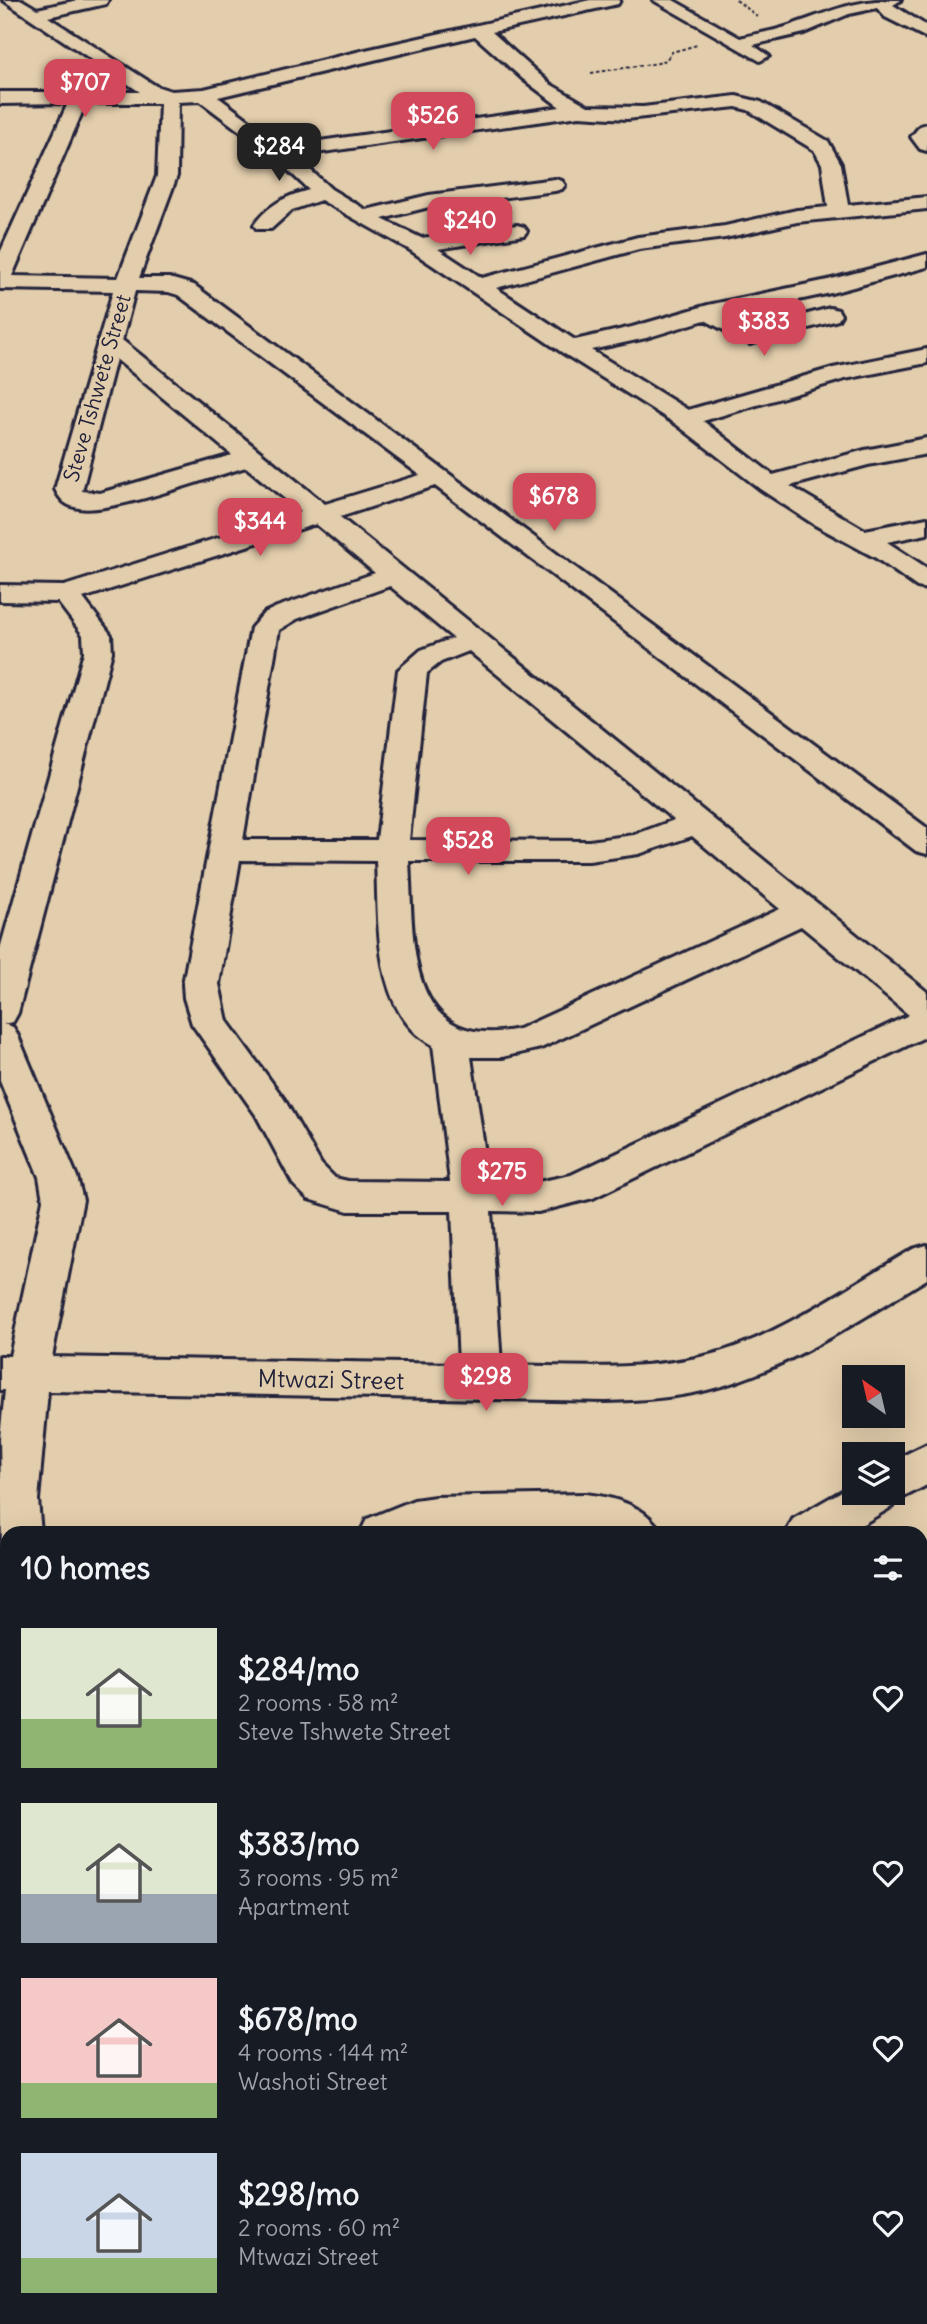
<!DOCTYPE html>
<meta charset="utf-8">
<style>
body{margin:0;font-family:Delius,sans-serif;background:#20242c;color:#f1f3f6;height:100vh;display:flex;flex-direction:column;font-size:26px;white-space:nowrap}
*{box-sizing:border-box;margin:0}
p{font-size:23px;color:#9ea1a6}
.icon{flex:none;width:38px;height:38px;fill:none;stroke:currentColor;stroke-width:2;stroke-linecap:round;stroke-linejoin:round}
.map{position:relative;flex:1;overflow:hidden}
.panel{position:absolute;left:0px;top:1526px;width:928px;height:798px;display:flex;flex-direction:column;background:#171b24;border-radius:21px 21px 0 0;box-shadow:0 7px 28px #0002}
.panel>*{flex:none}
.needle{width:46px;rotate:326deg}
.tools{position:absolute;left:842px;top:1365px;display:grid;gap:14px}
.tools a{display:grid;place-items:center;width:63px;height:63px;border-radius:0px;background:#171b24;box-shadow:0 7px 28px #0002;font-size:35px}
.price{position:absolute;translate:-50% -60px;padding:0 16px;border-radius:14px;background:#d1495b;color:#fff;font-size:23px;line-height:46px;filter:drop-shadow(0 2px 4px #0008)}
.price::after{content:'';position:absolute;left:50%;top:42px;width:21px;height:16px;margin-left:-10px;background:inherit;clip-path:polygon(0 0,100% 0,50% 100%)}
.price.selected{background:#222;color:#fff}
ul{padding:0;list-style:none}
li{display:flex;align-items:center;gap:21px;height:175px;padding:0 21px}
li span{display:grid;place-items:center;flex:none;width:196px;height:140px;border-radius:0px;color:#555}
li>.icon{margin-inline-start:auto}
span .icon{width:84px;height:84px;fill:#fffc;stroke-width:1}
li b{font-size:30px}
h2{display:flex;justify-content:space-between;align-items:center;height:84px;padding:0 21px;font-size:30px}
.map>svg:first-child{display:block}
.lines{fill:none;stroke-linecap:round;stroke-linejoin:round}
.street-casing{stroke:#22223b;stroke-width:6}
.path{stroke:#22223b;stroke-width:2;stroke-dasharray:3.5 2.5;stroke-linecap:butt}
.street{fill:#e2cdac;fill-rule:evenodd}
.labels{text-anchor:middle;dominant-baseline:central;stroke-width:5;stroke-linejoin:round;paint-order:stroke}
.far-street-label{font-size:21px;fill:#22223b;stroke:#e2cdac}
.street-label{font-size:24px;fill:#22223b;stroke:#e2cdac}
</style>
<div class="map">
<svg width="927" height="2324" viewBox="0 0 927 2324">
<rect width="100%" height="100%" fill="#e2cdac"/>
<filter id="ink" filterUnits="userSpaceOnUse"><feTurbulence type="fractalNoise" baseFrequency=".0143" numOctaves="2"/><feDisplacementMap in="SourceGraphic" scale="14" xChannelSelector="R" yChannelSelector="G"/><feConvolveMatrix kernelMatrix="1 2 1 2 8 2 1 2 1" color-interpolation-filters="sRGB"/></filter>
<g filter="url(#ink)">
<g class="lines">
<g class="street-casing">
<g id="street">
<path d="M3 0H22L37 9 78 0H108L106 4 48 17 156 86 171 91 204 89 361 51 590 0H620L618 4 492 32 550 84 588 106 643 107 736 96 761 102 828 141 841 164 848 205 927 197V209L797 222 725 238 639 249 496 288 575 340 632 327 708 305 828 280 927 254V267L831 293 729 315 753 329 830 308 838 310 841 315 838 320 750 344 705 320 646 338 591 350 688 410 833 368 927 349V363L845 379 703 421 773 475 865 450 927 438V454L868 465 790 486 865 530 927 518V534L887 542 927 568V589L917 587 876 558 815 525 760 489 676 424 563 353 410 250 321 200 292 210 271 229H257L254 225C268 205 286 196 309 190L273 156 200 101 178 102 177 176 139 278H169L194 285 927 828V854L916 851 435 486 340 517 927 992V1036L593 1198 538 1212 491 1211 501 1365C570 1366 642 1372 709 1355 777 1338 852 1284 913 1249L927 1245V1279C857 1321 787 1370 707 1390 674 1398 640 1400 606 1401L48 1391 38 1500 41 1533H7V1549L2 1547 0 1438 5 1390H0V1356H10L43 1200 39 1177 0 1081V949L84 652 83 635 58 602 0 601V585L64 586 301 512 246 467C210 477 111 514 79 508 66 506 60 500 55 489L113 291 0 289V253L68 103 0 104V92H140ZM475 36 523 79 560 107 284 146 218 97ZM86 103H160L157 176 118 278 12 276ZM736 107 748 110 814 150 822 164 828 207 797 210 725 226 638 237 482 278 438 249 524 235 527 231 524 227 517 225 421 238 382 219 429 207 555 191 562 189 565 185 562 181 555 179 429 195 366 210 331 189 295 156 579 116 627 119ZM135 291 168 292 178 295 420 475 325 504 122 340ZM116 359 232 455 100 493 82 491ZM316 524 375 573 277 607 264 613 251 628 183 984 184 998 192 1024 256 1115 293 1184 308 1199 348 1211H452L459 1364 52 1357 83 1200 77 1177 18 1036 13 1027 3 1024 13 1022 18 1013 112 652 111 635 83 598ZM390 586 453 638 421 650 398 670 377 840H243L279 630 297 619ZM469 651 674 820 634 835 589 841 409 840 427 673 441 662ZM692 836 780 909 519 1029C403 1053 414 938 409 861H589L639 854ZM240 860 376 861C379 919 372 1013 433 1045L450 1182 348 1181 335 1178 321 1164 284 1099 227 1021 219 984ZM801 926 909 1015 571 1175 538 1182H489L471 1057H502L541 1048Z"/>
<path d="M653 0H673L740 38C758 33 777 31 794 24 838 9 852 0 901 0L893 5 927 26V38L885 17 877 8 849 14 804 33 753 45 769 56 760 61Z"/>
<path d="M927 124V151L920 149 911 137 920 126Z"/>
<path d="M927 1444V1485L896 1501 893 1506 848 1533H786L793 1519 854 1484V1493H892V1461Z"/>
<path d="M585 1494C613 1497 648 1506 661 1533H360L367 1519 414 1500 435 1497Z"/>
<path d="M927 1734V1783L920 1785V1736Z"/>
<path d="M7 1820V1870L0 1873V1823Z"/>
<path d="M927 2115V2174L920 2176V2117Z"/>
<path d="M0 2201 7 2204V2268L0 2265Z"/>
<path d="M17 2317H78L81 2324H20Z"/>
<path d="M431 2317H492L495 2324H434Z"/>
</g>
</g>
<g class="path">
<path d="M736 0 757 16"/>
<path d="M591 73 658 63 666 60 672 52 697 45"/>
</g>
<use href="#street" class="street"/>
</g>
</g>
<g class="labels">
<g class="far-street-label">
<text transform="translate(97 388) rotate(-74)">Steve Tshwete Street</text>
</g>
<g class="street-label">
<text transform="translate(331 1379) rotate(1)">Mtwazi Street</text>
</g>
</g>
</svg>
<div class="tools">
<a><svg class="needle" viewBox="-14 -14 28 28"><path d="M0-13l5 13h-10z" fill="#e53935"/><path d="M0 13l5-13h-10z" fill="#9ea1a6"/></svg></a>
<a><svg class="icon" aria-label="layers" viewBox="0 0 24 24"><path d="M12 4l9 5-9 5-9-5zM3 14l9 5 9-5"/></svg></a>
</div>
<b class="price" style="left:85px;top:119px">$707</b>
<b class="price" style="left:433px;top:152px">$526</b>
<b class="price selected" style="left:279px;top:183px">$284</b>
<b class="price" style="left:470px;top:257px">$240</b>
<b class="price" style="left:764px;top:358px">$383</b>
<b class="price" style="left:554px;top:533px">$678</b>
<b class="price" style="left:260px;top:558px">$344</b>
<b class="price" style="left:468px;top:877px">$528</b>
<b class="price" style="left:502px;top:1208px">$275</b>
<b class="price" style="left:486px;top:1413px">$298</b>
<section class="panel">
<h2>10 homes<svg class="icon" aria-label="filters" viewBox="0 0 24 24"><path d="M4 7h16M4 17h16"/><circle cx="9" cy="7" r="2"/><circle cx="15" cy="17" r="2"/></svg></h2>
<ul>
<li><span style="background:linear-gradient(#dfe7d0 65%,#8fb573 0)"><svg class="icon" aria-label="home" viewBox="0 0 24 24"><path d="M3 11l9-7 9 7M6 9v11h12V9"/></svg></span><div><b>$284/mo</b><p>2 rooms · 58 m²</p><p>Steve Tshwete Street</p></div><svg class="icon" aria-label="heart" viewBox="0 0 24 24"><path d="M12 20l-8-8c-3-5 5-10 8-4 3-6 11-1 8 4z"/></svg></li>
<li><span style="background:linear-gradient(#dfe7d0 65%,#9aa5b1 0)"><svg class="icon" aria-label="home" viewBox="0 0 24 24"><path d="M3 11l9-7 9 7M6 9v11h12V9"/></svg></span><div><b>$383/mo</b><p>3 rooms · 95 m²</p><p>Apartment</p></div><svg class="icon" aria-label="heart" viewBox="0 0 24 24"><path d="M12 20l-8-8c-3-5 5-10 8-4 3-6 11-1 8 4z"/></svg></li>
<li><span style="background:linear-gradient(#f6c9c9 75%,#8fb573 0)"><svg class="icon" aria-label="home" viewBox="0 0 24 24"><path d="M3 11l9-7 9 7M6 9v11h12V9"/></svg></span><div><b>$678/mo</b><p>4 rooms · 144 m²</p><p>Washoti Street</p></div><svg class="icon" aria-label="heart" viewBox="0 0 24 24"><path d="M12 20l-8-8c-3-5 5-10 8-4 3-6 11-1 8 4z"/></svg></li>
<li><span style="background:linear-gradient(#c9d6e8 75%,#8fb573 0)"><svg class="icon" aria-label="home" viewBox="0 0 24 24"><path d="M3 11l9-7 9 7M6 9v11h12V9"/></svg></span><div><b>$298/mo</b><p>2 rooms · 60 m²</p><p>Mtwazi Street</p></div><svg class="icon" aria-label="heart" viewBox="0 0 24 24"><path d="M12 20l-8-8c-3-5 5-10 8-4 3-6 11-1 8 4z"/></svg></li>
</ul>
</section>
</div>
